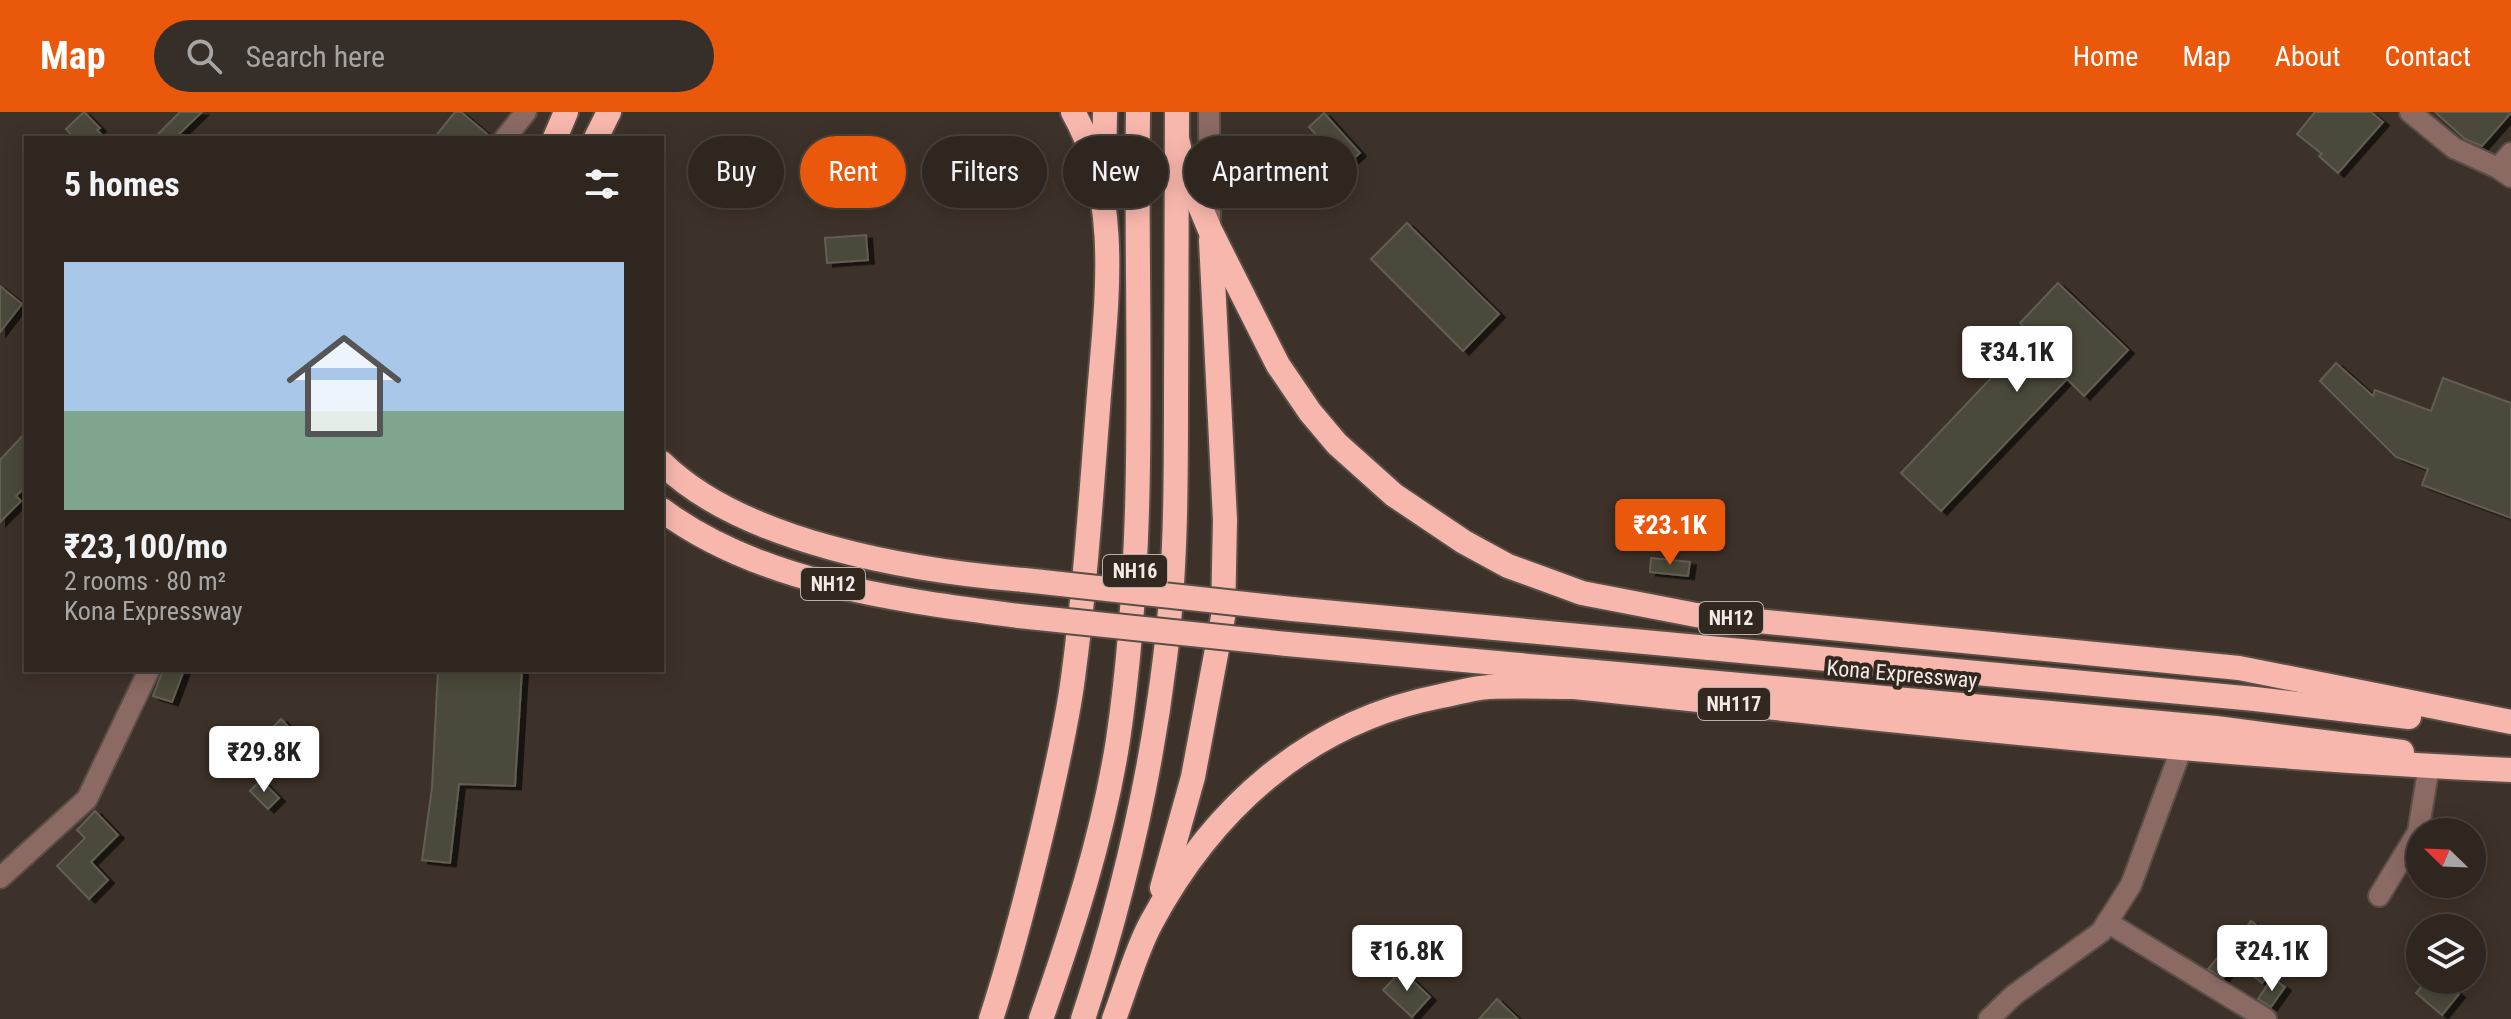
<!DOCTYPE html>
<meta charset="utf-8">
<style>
body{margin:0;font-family:"Roboto Condensed",sans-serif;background:#362e28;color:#f1f3f6;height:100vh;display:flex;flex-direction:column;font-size:30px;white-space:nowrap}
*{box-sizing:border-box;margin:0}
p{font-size:26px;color:#a7a5a4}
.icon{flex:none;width:44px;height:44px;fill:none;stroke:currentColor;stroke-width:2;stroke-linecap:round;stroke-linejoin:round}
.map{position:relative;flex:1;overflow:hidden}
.side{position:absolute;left:24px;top:24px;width:640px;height:536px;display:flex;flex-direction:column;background:#2e261f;border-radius:0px;box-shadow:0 4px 20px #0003,0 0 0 2px #49433d}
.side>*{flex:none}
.banner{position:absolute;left:688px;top:24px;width:760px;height:72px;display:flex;gap:16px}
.needle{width:52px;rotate:293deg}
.tools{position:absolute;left:2406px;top:706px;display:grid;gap:16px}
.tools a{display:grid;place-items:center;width:80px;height:80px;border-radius:50%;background:#2e261f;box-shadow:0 4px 20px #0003,0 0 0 2px #49433d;font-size:40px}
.price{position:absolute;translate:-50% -68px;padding:0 18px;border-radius:8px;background:#fff;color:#222;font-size:26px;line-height:52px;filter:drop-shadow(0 2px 4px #0008)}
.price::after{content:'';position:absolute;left:50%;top:48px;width:24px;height:18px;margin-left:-12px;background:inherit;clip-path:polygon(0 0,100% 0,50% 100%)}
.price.current{background:#ea580c;color:#fff}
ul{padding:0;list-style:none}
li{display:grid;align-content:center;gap:16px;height:424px;padding:0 40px}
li+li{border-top:2px solid #49433d}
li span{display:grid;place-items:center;height:248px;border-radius:0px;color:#555}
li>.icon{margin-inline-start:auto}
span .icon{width:144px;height:144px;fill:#fffc;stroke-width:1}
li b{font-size:34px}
h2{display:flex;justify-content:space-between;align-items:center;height:96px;padding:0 40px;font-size:34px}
.tag{padding:0 28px;border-radius:36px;background:#2e261f;box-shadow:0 4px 20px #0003,0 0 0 2px #49433d;font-size:28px;line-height:72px}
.tag.current{background:#ea580c;color:#fff}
header{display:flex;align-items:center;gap:48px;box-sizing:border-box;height:112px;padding:0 40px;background:#ea580c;color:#fff}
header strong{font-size:38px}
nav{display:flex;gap:44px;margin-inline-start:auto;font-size:28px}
.search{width:560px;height:72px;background:#362e28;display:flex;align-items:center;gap:20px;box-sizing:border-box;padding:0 28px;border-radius:44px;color:#a7a5a4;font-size:30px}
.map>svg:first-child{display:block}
.building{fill:#4c483b;stroke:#625e51;stroke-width:2;filter:url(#shadow)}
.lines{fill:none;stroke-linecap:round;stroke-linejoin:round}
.minor-casing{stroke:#5a4f47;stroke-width:24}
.highway-casing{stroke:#5a4f47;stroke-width:28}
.minor{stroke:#8b6a64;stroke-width:20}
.highway{stroke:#f8b7ac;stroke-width:24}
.highway-bridge-casing{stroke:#5a4f47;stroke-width:28;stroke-linecap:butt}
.highway-bridge{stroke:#f8b7ac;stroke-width:24}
.labels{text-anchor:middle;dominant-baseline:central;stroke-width:8;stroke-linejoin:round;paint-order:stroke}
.shield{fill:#332820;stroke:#b9b0aa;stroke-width:2}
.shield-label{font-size:20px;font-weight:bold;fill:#f2eae5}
.street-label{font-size:22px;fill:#f2eae5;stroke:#332820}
</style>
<header>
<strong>Map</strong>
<div class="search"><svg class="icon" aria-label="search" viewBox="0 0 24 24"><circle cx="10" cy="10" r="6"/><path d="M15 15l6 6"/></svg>Search here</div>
<nav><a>Home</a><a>Map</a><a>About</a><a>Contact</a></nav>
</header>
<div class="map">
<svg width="2511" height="907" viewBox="0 0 2511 907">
<defs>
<filter id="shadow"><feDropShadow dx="6" dy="3.5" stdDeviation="0" flood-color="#0009"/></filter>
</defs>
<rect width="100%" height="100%" fill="#3d3229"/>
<g class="building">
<path d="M84 0 100 16 97 18 105 26H74L66 17Z"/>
<path d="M180 0H202L175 26H154Z"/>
<path d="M455 0H461L492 26H434Z"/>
<path d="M2315 0H2371L2383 10 2338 61 2319 44 2322 42 2297 22Z"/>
<path d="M2435 0H2511V1L2482 34 2465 27Z"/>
<path d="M1324 1 1360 41 1345 54 1309 15Z"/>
<path d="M1407 111 1499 202 1463 239 1371 147Z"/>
<path d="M866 123 868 148 827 151 825 126Z"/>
<path d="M2058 171 2128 238 2084 284 2067 267 1941 399 1901 361 2032 223 2020 211Z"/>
<path d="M0 174 22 192 0 220Z"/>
<path d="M2336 251 2373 284 2375 278 2431 299 2443 266 2511 291V406L2422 373 2428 357 2396 345 2320 269Z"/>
<path d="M26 320V374L16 384 21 389 0 410V348Z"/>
<path d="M1651 446 1690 450 1688 464 1650 460Z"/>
<path d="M163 558H184L172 590 153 584Z"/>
<path d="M438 558H522L515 674 459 672 450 751 422 748 432 676Z"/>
<path d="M281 607 298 625 284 640 266 622Z"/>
<path d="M261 668 279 686 268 697 250 679Z"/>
<path d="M95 699 118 723 91 750 108 768 89 787 57 754 85 726 77 718Z"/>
<path d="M2251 809 2272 825 2266 834 2282 846 2262 871 2236 850 2223 866 2208 857 2231 829 2234 832Z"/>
<path d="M1402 858 1430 885 1412 905 1383 878Z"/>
<path d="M2272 866 2285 875 2271 895 2258 887Z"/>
<path d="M2427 868H2443L2459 882 2442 903 2416 881Z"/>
<path d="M1497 887 1518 907H1479Z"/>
</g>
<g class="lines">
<g class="minor-casing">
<g id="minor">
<path d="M1209 0 1210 112"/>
<path d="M2410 0 2454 36 2498 56"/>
<path d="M505 26 526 0"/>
<path d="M2511 41 2498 56 2511 65"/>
<path d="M0 766 87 687 149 558"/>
<path d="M2379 784 2418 720 2429 654"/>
<path d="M2107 810 2266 907"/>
<path d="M1989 907 2014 883 2101 820 2131 773 2181 638"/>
</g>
</g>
<g class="highway-casing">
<g id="highway">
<path d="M555 26 566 0"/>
<path d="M596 26 609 0"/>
<path d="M1177 27 1184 56 1210 118 1278 253 1310 300 1337 332 1394 383 1464 430 1508 454 1582 481 1696 503 2239 556 2511 610"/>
<path d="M1104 58 1105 0"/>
<path d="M662 351C744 431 913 459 1024 468"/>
<path d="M662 398C762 472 899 488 1019 504"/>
<path d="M1292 497 2255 587 2409 605"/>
<path d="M1287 532 2216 616 2402 640"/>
<path d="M1162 776 1193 665 1223 505 1225 408 1211 128"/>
<path d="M991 907C1013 840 1030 771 1046 703 1056 658 1067 612 1073 566 1085 477 1091 386 1098 296 1105 198 1124 89 1073 0"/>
<path d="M1041 907C1073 816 1103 724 1118 628 1149 418 1135 211 1138 0"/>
<path d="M1083 907C1122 789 1150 670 1165 546 1176 460 1176 372 1176 286 1176 190 1176 95 1177 0"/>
<path d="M1114 907C1126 876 1135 841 1151 811 1214 694 1309 610 1441 584 1457 581 1473 576 1489 575 1517 574 1546 575 1574 575 1886 607 2197 644 2511 658"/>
</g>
</g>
<use href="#minor" class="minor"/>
<use href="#highway" class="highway"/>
<g class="highway-bridge-casing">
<g id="highway-bridge">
<path d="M1024 468 1292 497"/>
<path d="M1019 504 1287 532"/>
</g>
</g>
<use href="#highway-bridge" class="highway-bridge"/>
</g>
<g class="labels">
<g class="shield">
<rect x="1103" y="443" width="64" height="32" rx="6"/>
<rect x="801" y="456" width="64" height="32" rx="6"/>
<rect x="1699" y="490" width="64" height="32" rx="6"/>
<rect x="1698" y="576" width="72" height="32" rx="6"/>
</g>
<g class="shield-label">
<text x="1135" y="459">NH16</text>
<text x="833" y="472">NH12</text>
<text x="1731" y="506">NH12</text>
<text x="1734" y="592">NH117</text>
</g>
<g class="street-label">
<text transform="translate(1902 562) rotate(5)">Kona Expressway</text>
</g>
</g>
</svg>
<div class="tools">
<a><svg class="needle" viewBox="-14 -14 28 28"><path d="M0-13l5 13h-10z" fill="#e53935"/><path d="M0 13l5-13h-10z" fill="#a7a5a4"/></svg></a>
<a><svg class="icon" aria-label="layers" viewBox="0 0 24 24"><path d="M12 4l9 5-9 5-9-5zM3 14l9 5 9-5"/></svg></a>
</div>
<b class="price" style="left:2017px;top:282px">₹34.1K</b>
<b class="price current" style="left:1670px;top:455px">₹23.1K</b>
<b class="price" style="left:264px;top:682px">₹29.8K</b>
<b class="price" style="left:1407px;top:881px">₹16.8K</b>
<b class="price" style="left:2272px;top:881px">₹24.1K</b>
<div class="banner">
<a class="tag">Buy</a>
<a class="tag current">Rent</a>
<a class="tag">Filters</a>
<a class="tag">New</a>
<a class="tag">Apartment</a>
</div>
<section class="side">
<h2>5 homes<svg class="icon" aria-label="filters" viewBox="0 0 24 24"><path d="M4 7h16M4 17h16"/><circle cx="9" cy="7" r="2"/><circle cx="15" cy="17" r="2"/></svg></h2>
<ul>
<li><span style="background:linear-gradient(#a9c7e8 60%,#7fa58c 0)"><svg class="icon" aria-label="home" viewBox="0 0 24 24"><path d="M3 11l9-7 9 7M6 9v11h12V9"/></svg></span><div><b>₹23,100/mo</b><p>2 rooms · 80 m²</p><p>Kona Expressway</p></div></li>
</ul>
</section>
</div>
